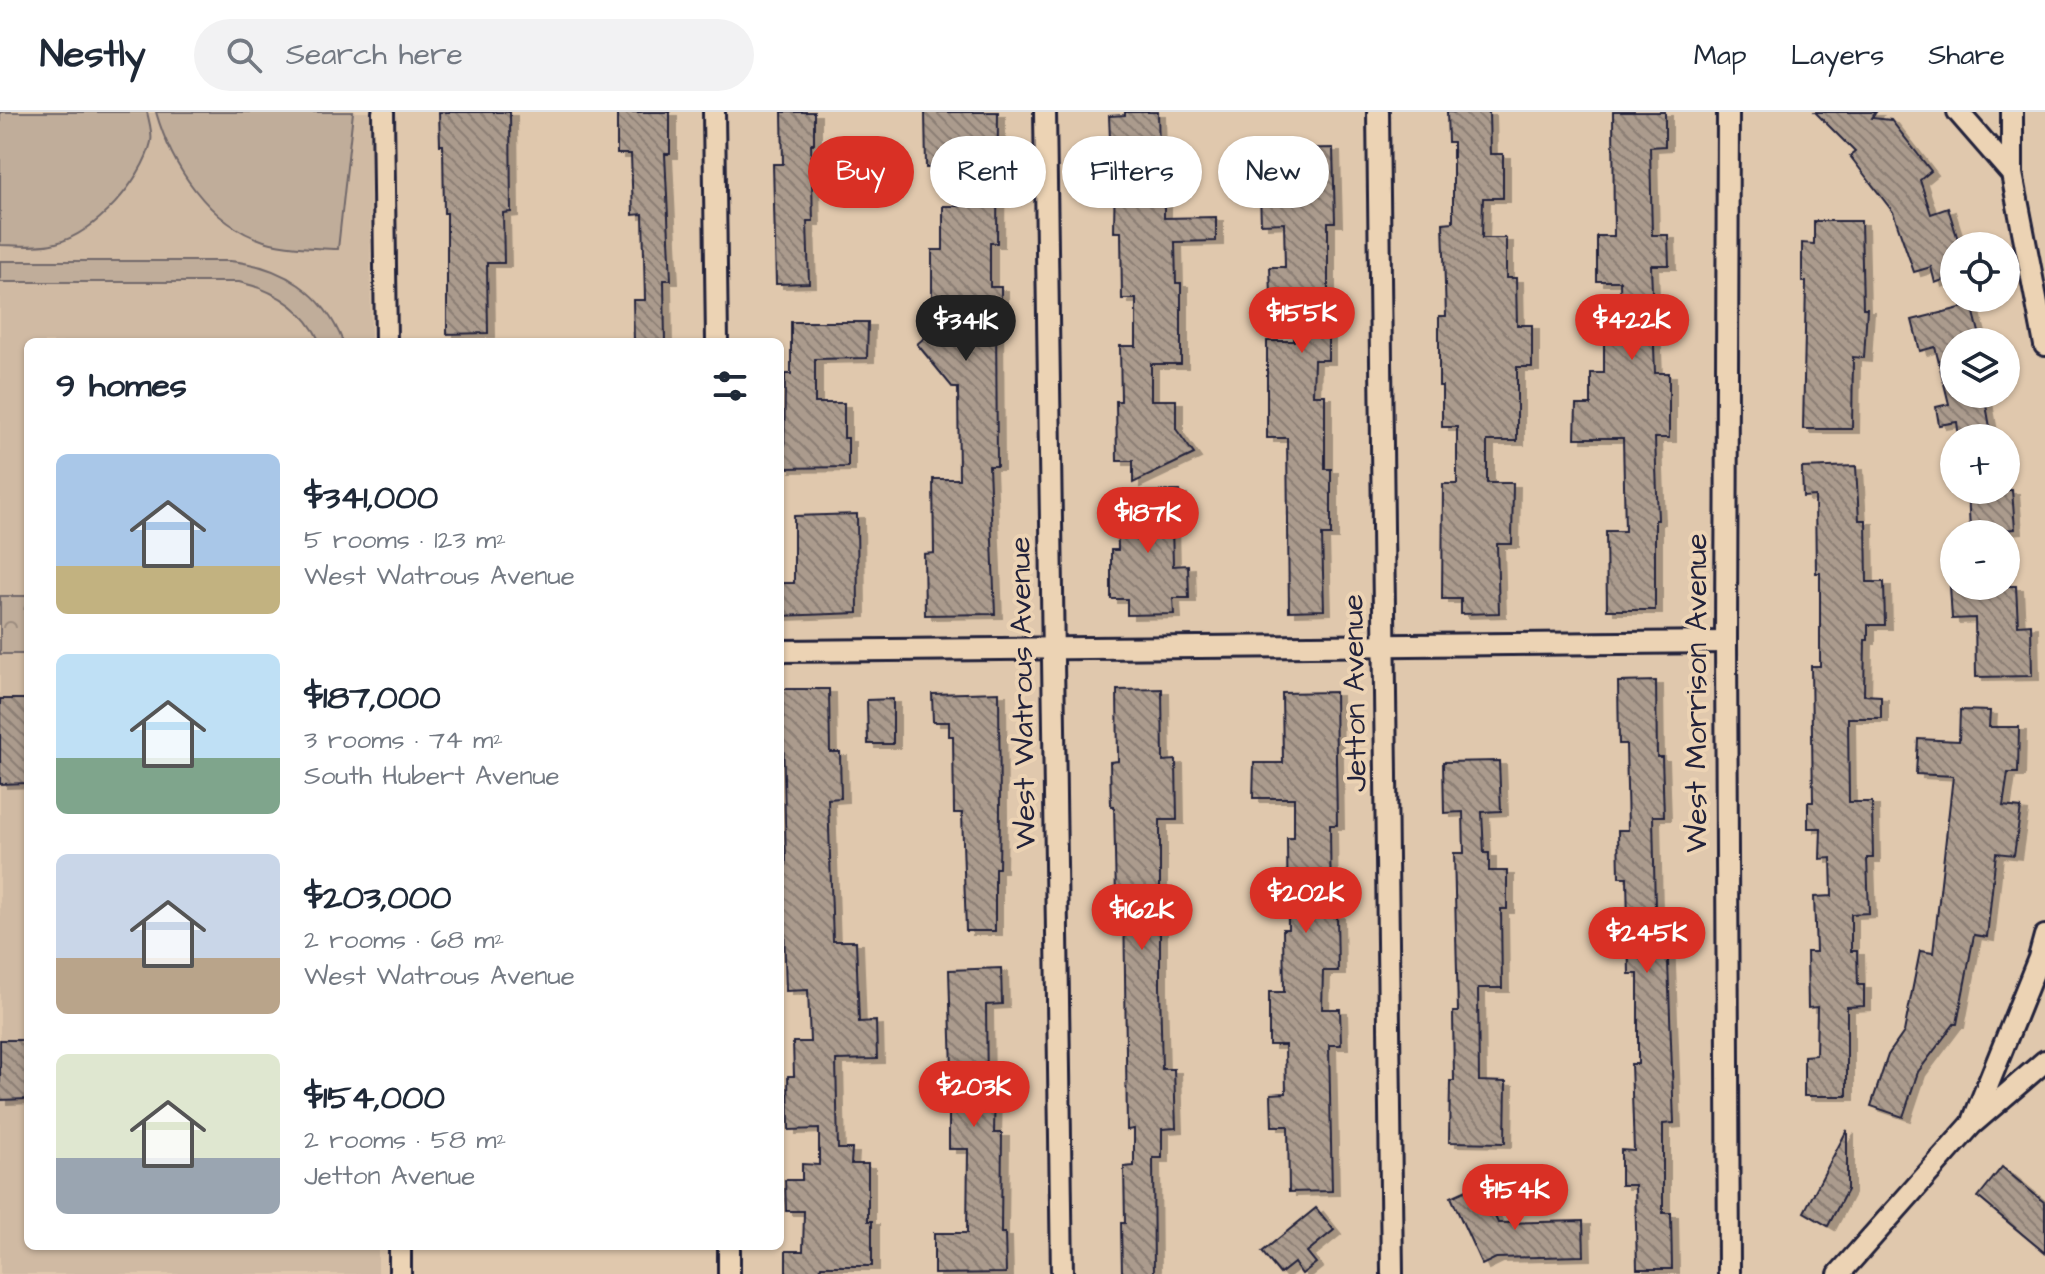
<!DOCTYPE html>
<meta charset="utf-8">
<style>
body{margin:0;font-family:"Architects Daughter",sans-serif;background:#f2f2f3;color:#1f2937;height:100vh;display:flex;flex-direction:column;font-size:30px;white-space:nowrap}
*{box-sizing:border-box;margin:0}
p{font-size:26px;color:#747a83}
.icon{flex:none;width:44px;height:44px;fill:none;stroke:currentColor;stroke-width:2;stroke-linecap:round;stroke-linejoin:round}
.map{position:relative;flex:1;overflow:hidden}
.drawer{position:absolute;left:24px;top:226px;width:760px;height:912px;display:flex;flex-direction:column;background:#fff;border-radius:12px;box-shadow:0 2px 6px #0004}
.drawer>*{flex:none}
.guide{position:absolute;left:808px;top:24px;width:760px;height:72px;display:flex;gap:16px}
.buttons{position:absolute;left:1940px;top:120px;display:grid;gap:16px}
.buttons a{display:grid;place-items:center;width:80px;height:80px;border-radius:50%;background:#fff;box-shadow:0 2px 6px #0004;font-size:40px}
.price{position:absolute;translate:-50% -68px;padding:0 18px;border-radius:28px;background:#d93025;color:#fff;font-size:26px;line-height:52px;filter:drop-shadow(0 2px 4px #0008)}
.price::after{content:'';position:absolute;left:50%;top:48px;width:24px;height:18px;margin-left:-12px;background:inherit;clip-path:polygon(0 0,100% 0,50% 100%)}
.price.current{background:#222;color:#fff}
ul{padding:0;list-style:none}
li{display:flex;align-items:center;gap:24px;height:200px;padding:0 32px}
li span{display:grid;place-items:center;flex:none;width:224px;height:160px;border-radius:12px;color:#555}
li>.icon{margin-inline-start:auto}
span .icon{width:96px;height:96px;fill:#fffc;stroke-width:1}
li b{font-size:34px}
h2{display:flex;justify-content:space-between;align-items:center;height:96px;padding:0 32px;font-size:34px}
.tag{padding:0 28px;border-radius:36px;background:#fff;box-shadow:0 2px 6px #0004;font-size:28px;line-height:72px}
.tag.current{background:#d93025;color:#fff}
header{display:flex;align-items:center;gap:48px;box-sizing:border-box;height:112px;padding:0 40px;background:#fff;border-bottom:2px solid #e0e1e3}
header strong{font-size:38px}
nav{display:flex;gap:44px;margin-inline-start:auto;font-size:28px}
.search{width:560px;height:72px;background:#f2f2f3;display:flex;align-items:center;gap:20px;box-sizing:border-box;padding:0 28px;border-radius:44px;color:#747a83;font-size:30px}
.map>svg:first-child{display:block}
.built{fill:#d0baa3}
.forest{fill:url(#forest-crowns);stroke:#71686a;stroke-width:2}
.pitch{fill:#c0ad9a;stroke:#71686a;stroke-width:2}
.building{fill:url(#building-back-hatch);stroke:#22223b;stroke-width:2;filter:url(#shadow)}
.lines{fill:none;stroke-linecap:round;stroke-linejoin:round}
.street-casing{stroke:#22223b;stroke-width:26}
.street{stroke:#ecd3b4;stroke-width:20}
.labels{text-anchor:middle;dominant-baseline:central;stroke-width:8;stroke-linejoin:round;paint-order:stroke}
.street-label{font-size:30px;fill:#22223b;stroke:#ecd3b4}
</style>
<header>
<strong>Nestly</strong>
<div class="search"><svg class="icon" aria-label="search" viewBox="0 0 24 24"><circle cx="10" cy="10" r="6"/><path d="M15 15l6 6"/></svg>Search here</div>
<nav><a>Map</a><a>Layers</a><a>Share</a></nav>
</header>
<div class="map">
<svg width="2045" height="1162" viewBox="0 0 2045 1162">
<defs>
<pattern id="forest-crowns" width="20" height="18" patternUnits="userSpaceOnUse" patternTransform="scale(2)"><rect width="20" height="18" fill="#c0ad9a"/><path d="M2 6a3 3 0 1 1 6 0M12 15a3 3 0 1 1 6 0" fill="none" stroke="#9c8c7f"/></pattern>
<pattern id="building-back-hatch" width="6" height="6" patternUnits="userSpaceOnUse" patternTransform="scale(2)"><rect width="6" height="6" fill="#ab9b8d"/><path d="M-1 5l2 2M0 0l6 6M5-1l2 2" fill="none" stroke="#8b7e74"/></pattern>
<filter id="shadow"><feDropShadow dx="7" dy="4" stdDeviation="0" flood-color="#0004"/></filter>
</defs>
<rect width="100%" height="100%" fill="#e0c8ad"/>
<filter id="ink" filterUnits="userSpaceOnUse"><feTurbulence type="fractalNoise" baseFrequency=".0125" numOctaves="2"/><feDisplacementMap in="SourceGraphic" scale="16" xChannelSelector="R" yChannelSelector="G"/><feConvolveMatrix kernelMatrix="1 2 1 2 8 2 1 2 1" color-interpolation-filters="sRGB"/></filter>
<g filter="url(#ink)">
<path class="built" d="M0 0H370L371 230H28V1134H378V1162H0Z"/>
<rect class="forest" x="0" y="484" width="28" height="58"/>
<g class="pitch">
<path d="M0 0H147C149 9 153 22 151 30 142 69 95 121 56 131 38 136 18 133 0 133Z"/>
<path d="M156 0H353L338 137C313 136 288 136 264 129 209 112 171 53 156 0Z"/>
<path d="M0 149H230C282 154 324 181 343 230H320C304 196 274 178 239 170H0Z"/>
</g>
<g class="building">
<path d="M439 0H510L511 100 503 101 504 151H487L488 221 447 222V101H444L443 33H440Z"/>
<path d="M617 0H670V42H665L671 168H664L665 230H634L633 188H645L643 102 633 103 631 42H617Z"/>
<path d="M782 0H814V32H811L813 109H807L809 171 776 172 773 52H783Z"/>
<path d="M925 0H998L997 131H990V175H1001V203H996L997 354H989L995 502 925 503 924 442 934 441 933 367H959L958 276H953L917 232 965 191H932V138H943V94H960V55L926 56Z"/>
<path d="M1125 0H1158L1160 73H1164V106L1216 105V129L1175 130 1176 171H1181V252H1151V288H1176V317L1194 342 1133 371V349H1117L1116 289H1121L1120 234H1136V187H1122L1121 120H1114L1115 51H1111L1109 4 1125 3Z"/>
<path d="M1447 0H1489L1490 42H1503V86H1483L1482 126H1506V166H1516L1517 213H1532V255H1517V329H1487V371H1513L1512 432H1497L1499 501 1461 502V487H1442L1443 372H1457V315H1442V274H1439V204H1446L1443 111 1453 110V30H1448Z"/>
<path d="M1613 0H1665V34L1650 35 1652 123H1668L1669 153H1651L1655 261H1669V326H1655L1658 408H1655V498H1607L1606 419H1625L1623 326H1575L1576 293H1591V261H1604V215H1621L1620 169H1597V124H1614Z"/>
<path d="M1815 0H1876L1872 6 1891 8 1931 59 1920 68 1931 102 1948 96 1960 134H1954V164L1935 171 1931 155 1914 160 1893 100 1850 44 1855 40Z"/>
<path d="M1333 36 1335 110H1328V248H1314L1313 283H1325V357H1331V423H1322L1324 498 1289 499 1287 326H1267V229H1294L1295 184H1271L1270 155H1285L1284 111 1261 112 1259 53 1274 52 1273 37Z"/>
<path d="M1814 109H1861L1863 196H1867L1864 246 1853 245 1852 317H1803L1806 170H1802V131L1814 132Z"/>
<path d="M1972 193 1980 224 1954 230V282H1984L1992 326H1959L1957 310 1939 313 1936 295 1949 292 1935 235 1920 239 1912 208Z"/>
<path d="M791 210H868L867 246 815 247V291H844V326H848V355L784 356 785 262H791Z"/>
<path d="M1856 354 1859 408H1866L1867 470H1884L1885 513H1868V528H1865L1864 583 1881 584V606H1848L1849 690H1872L1873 746H1867L1869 801 1851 802V839H1857L1858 873H1864V894L1847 895V984H1804V944L1816 943 1817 895 1808 896 1807 840H1816L1814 785 1832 784 1831 746 1820 747 1821 716H1808V690H1813L1811 554H1820V461H1816L1815 384 1803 385 1802 356Z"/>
<path d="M1968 378H2012L2015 417 1970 420Z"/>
<path d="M1180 379 1181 411H1172L1173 454 1188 453 1189 486H1173L1174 502 1127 503V487H1111V438H1118L1117 395H1133V380Z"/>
<path d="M857 402 858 501 780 504V471H794V404Z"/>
<path d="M1950 474H2016L2018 513 2031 512 2032 564 1976 565 1975 506 1952 507Z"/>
<path d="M1656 569 1657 645H1662L1664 704H1653L1655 796H1666L1674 1011 1663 1012V1101H1671L1672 1157H1637L1635 1073H1621V1038L1634 1039 1631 952H1638V862H1629L1627 765H1619L1618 718H1628L1626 632H1619L1618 570Z"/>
<path d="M782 577H829L830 640H840L841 686 828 687 833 829H856L859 910 876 909 877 947 836 948 838 1037H852L851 1052H868V1109H872V1154H821L820 1162H786V1139H803L804 1099H786L785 1068H802V1052L819 1053V1017L789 1018 788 964H794L793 930H810L808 878 786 879 782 753H786Z"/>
<path d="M1162 577 1163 649 1176 648 1177 708H1160V875L1162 957H1174L1176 1016 1162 1017V1046H1153L1154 1162H1122L1121 1111H1125L1124 1055 1134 1054V1017L1127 1018 1124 787H1116L1114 694H1111L1110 650 1118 649 1117 578Z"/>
<path d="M999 580 1000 700 999 756H995V819H966L962 701H954L953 624H949V610H933L932 582Z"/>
<path d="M1335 580 1337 713H1330L1331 802H1337L1338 859H1323L1322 897H1340L1341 933H1329L1332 1079 1289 1080 1288 1014H1272L1271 982 1286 981 1285 933H1269V880H1284L1283 817H1288L1287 726H1294V686H1253L1254 651H1283L1282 581Z"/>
<path d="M0 587H28V671L0 672Z"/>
<path d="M893 587V632H868L867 588Z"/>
<path d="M1960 598 1990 599 1989 615H2019L2018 661H2008L2003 694 2021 696 2014 743 1996 741 1987 825 1974 823 1957 912H1954L1918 960 1903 1005 1871 994 1888 943 1904 920 1920 839 1933 841 1953 664 1916 662 1918 627 1959 629Z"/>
<path d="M1499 649 1501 699 1482 700 1484 741H1489V759H1507V797H1501L1502 876H1478L1479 969 1506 970 1505 1031 1449 1030 1450 969H1454L1453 900H1458L1454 741H1464L1463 700 1444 701 1443 650Z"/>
<path d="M1001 856 1002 892 986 893 987 976H995L994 1021H1002L1001 1121H1005L1006 1161 934 1162V1121H967L968 1037H949V992H953L949 858Z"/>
<path d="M0 928H28V987L0 988Z"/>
<path d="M1847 1018V1078L1828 1114 1804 1100Z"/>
<path d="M2002 1055 2045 1091V1141L1978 1085Z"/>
<path d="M1480 1072 1498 1111 1583 1109 1584 1144 1496 1146 1482 1153 1451 1085Z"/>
<path d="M1316 1096 1334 1118 1307 1140 1316 1151 1302 1162 1294 1151 1280 1162 1262 1140Z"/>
</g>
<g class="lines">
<g class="street-casing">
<g id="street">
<path d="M383 0 386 230"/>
<path d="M714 0 717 230"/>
<path d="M1045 0 1062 1162"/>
<path d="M1378 0 1392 1162"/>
<path d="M1728 0 1726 530 1729 1162"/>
<path d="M1958 0 2012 62 2045 233"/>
<path d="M2012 62V0"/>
<path d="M780 539 1726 530"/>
<path d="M1974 1007 2039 846 2045 824"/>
<path d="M400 1134V1162"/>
<path d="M729 1134V1162"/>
<path d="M1839 1162 1971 1013 2045 949"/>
</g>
</g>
<use href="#street" class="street"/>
</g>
</g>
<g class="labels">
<g class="street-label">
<text transform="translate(1023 581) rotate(-91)">West Watrous Avenue</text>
<text transform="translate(1355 581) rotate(-91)">Jetton Avenue</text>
<text transform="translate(1697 581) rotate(-90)">West Morrison Avenue</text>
</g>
</g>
</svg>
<div class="buttons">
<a><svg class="icon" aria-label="locate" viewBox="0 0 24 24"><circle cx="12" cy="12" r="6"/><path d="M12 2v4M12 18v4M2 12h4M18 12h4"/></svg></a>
<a><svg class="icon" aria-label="layers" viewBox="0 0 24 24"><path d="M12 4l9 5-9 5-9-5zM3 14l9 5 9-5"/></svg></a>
<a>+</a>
<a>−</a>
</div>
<b class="price" style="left:1302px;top:243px">$155K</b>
<b class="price" style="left:1632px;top:250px">$422K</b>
<b class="price current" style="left:966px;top:251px">$341K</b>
<b class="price" style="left:1148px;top:443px">$187K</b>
<b class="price" style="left:1306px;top:823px">$202K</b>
<b class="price" style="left:1142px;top:840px">$162K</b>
<b class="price" style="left:1647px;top:863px">$245K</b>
<b class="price" style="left:974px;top:1017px">$203K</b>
<b class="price" style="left:1515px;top:1120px">$154K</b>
<div class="guide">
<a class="tag current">Buy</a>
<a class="tag">Rent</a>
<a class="tag">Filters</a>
<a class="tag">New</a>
</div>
<section class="drawer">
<h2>9 homes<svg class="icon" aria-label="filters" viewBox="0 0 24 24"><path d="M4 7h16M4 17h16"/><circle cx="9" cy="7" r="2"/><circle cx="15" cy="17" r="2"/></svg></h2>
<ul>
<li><span style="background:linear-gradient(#a9c7e8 70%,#c2b280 0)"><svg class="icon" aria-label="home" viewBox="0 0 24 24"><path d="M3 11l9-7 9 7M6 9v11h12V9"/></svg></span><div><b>$341,000</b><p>5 rooms · 123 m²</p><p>West Watrous Avenue</p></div></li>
<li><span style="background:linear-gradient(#bfe0f5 65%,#7fa58c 0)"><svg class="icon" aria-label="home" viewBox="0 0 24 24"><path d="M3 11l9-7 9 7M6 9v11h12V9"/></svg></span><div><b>$187,000</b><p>3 rooms · 74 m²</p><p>South Hubert Avenue</p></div></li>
<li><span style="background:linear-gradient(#c9d6e8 65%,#b9a48a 0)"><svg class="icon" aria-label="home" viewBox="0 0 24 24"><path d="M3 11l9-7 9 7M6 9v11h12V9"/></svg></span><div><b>$203,000</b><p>2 rooms · 68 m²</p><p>West Watrous Avenue</p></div></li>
<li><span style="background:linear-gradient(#dfe7d0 65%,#9aa5b1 0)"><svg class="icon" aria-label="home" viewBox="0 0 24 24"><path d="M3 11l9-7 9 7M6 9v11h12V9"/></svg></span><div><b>$154,000</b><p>2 rooms · 58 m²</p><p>Jetton Avenue</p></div></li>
</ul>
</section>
</div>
